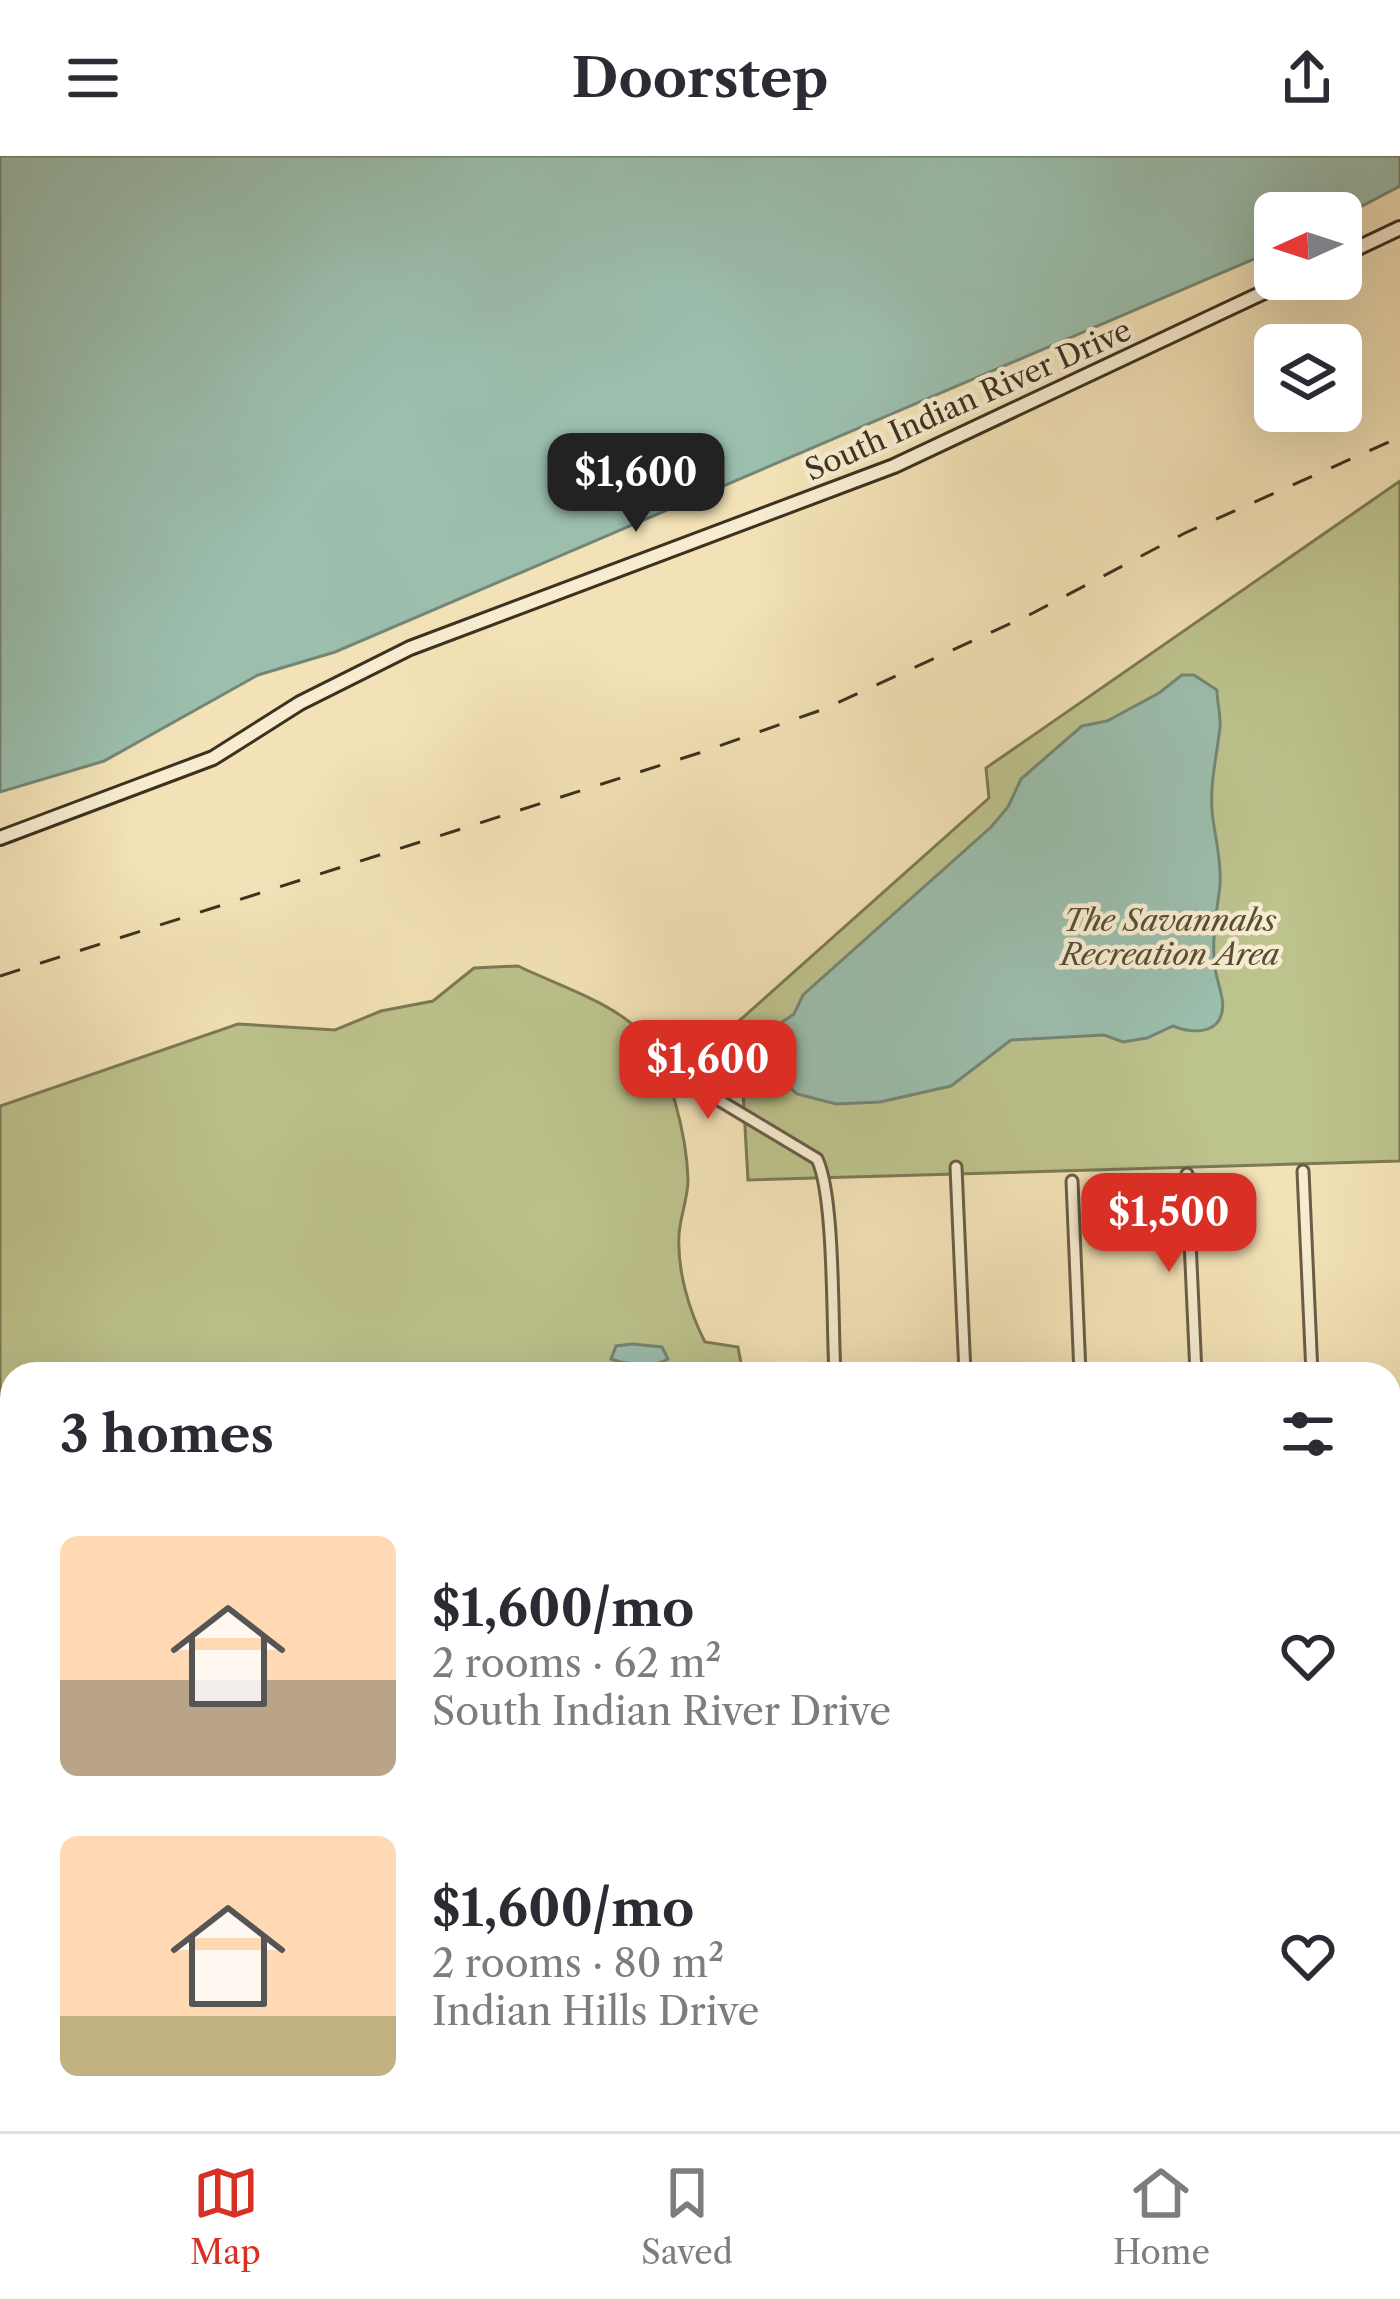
<!DOCTYPE html>
<meta charset="utf-8">
<style>
body{margin:0;font-family:"Libre Caslon Text",serif;background:#f7f7f7;color:#2b2b33;height:100vh;display:flex;flex-direction:column;font-size:45px;white-space:nowrap}
*{box-sizing:border-box;margin:0}
p{font-size:39px;color:#7c7c81}
.icon{flex:none;width:66px;height:66px;fill:none;stroke:currentColor;stroke-width:2;stroke-linecap:round;stroke-linejoin:round}
.map{position:relative;flex:1;overflow:hidden}
.panel{position:absolute;left:0px;top:1206px;width:1401px;height:771px;display:flex;flex-direction:column;background:#fff;border-radius:36px 36px 0 0;box-shadow:0 12px 48px #0002}
.panel>*{flex:none}
.needle{width:78px;rotate:267deg}
.buttons{position:absolute;left:1254px;top:36px;display:grid;gap:24px}
.buttons a{display:grid;place-items:center;width:108px;height:108px;border-radius:18px;background:#fff;box-shadow:0 12px 48px #0002;font-size:60px}
.price{position:absolute;translate:-50% -102px;padding:0 27px;border-radius:24px;background:#d93025;color:#fff;font-size:39px;line-height:78px;filter:drop-shadow(0 3px 6px #0008)}
.price::after{content:'';position:absolute;left:50%;top:72px;width:36px;height:27px;margin-left:-18px;background:inherit;clip-path:polygon(0 0,100% 0,50% 100%)}
.price.active{background:#222;color:#fff}
ul{padding:0;list-style:none}
li{display:flex;align-items:center;gap:36px;height:300px;padding:0 60px}
li span{display:grid;place-items:center;flex:none;width:336px;height:240px;border-radius:18px;color:#555}
li>.icon{margin-inline-start:auto}
span .icon{width:144px;height:144px;fill:#fffc;stroke-width:1}
li b{font-size:51px}
h2{display:flex;justify-content:space-between;align-items:center;height:144px;padding:0 60px;font-size:51px}
header{display:flex;justify-content:space-between;align-items:center;height:156px;padding:0 60px;background:#fff;font-size:54px;font-weight:700}
.tabs{display:flex;justify-content:space-around;align-items:center;height:168px;border-top:3px solid #e1e1e2;background:#fff;font-size:33px;color:#7c7c81}
.tabs a{display:grid;justify-items:center;gap:6px}
.tabs .active{color:#d93025}
.map>svg:first-child{display:block}
.green{fill:#bdc38d;stroke:#7d7a56;stroke-width:3}
.water{fill:#9bbead;stroke:#758675;stroke-width:3}
.lines{fill:none;stroke-linecap:round;stroke-linejoin:round}
.street-casing{stroke:#6a5d46;stroke-width:15}
.secondary-casing{stroke:#3d3120;stroke-width:18}
.primary-casing{stroke:#3d3120;stroke-width:20}
.street{stroke:#f7ecd0;stroke-width:9}
.secondary{stroke:#f7ecd0;stroke-width:12}
.primary{stroke:#eac17c;stroke-width:14}
.rail{stroke:#3d3120;stroke-width:3;stroke-dasharray:21 21;stroke-linecap:butt}
.labels{text-anchor:middle;dominant-baseline:central;stroke-width:9;stroke-linejoin:round;paint-order:stroke}
.street-label{font-size:30px;fill:#3d3120;stroke:#f7ecd0}
.park-label{font-size:30px;font-style:italic;fill:#574e36;stroke:#f7ecd0}
</style>
<header><svg class="icon" aria-label="menu" viewBox="0 0 24 24"><path d="M4 6h16M4 12h16M4 18h16"/></svg>Doorstep<svg class="icon" aria-label="share" viewBox="0 0 24 24"><path d="M12 15V3M7 8l5-5 5 5M5 13v7h14v-7"/></svg></header>
<div class="map">
<svg width="1400" height="1975" viewBox="0 0 1400 1975">
<rect width="100%" height="100%" fill="#f3e2b7"/>
<filter id="stains"><feTurbulence type="fractalNoise" baseFrequency=".00167" numOctaves="4"/><feColorMatrix values="0 0 0 0 .2 0 0 0 0 .09 0 0 0 0 .02 0 0 0 .5 -.17"/></filter>
<radialGradient id="worn" r=".72"><stop offset=".6" stop-color="#630" stop-opacity="0"/><stop offset="1" stop-color="#630" stop-opacity=".3"/></radialGradient>
<g class="green">
<path d="M1400 325V1005L748 1024 739 865 989 642 986 612Z"/>
<path d="M518 810C557 829 610 845 641 876 670 905 687 984 688 1024 688 1042 680 1061 679 1079 677 1114 689 1155 705 1186L738 1191 743 1218H12V1563L0 1566V950L238 868 335 874 381 855 433 845 474 812Z"/>
</g>
<g class="water">
<path d="M0 0H1400V30L1341 61V57H1275V94L335 496 258 519 104 605 0 636Z"/>
<path d="M1182 519H1194L1217 534C1217 546 1221 560 1220 571 1217 599 1210 626 1212 654 1214 679 1222 703 1220 729 1217 757 1211 784 1215 812 1217 829 1230 851 1217 867 1206 879 1185 875 1173 870L1147 882 1123 886 1104 879 1011 884 951 930 880 946 836 948 797 938 774 918 775 871 794 858 803 839 991 671 1008 651 1021 623 1082 570 1107 565 1159 537Z"/>
<path d="M632 1188 662 1191 668 1203C653 1213 628 1209 611 1203L616 1190Z"/>
</g>
<g class="lines">
<g class="street-casing">
<g id="street">
<path d="M655 874C715 867 694 903 712 940L817 1003C835 1040 832 1170 835 1218"/>
<path d="M956 1011 965 1218"/>
<path d="M1303 1015 1312 1218"/>
<path d="M1187 1018 1196 1218"/>
<path d="M1072 1025 1080 1218"/>
<path d="M1389 1259 1400 1258"/>
<path d="M1389 1446 1400 1439"/>
<path d="M1389 1478 1400 1470"/>
<path d="M1389 1517H1400"/>
<path d="M0 1940 12 1939"/>
<path d="M48 1965 49 1975"/>
<path d="M151 1965 152 1975"/>
<path d="M1346 1965V1975"/>
</g>
</g>
<g class="secondary-casing">
<g id="secondary">
<path d="M1341 100 1400 72"/>
<path d="M0 682 213 602 300 547 410 492 894 310 1292 123"/>
</g>
</g>
<g class="primary-casing">
<g id="primary">
<path d="M1389 1637 1400 1636"/>
<path d="M1389 1651H1400"/>
<path d="M0 1709H12"/>
<path d="M0 1722 12 1721"/>
<path d="M758 1965 759 1975"/>
<path d="M780 1965 781 1975"/>
</g>
</g>
<use href="#street" class="street"/>
<use href="#secondary" class="secondary"/>
<use href="#primary" class="primary"/>
<path class="rail" d="M0 820 699 597 824 553 1033 457 1185 377 1400 281"/>
</g>
<g class="labels">
<g class="street-label">
<text transform="translate(968 244) rotate(-24)">South Indian River Drive</text>
</g>
<g class="park-label">
<text x="1170" y="764">The Savannahs<tspan x="1170" dy="34">Recreation Area</tspan></text>
</g>
</g>
<rect width="100%" height="100%" filter="url(#stains)"/>
<rect width="100%" height="100%" fill="url(#worn)"/>
</svg>
<div class="buttons">
<a><svg class="needle" viewBox="-14 -14 28 28"><path d="M0-13l5 13h-10z" fill="#e53935"/><path d="M0 13l5-13h-10z" fill="#7c7c81"/></svg></a>
<a><svg class="icon" aria-label="layers" viewBox="0 0 24 24"><path d="M12 4l9 5-9 5-9-5zM3 14l9 5 9-5"/></svg></a>
</div>
<b class="price active" style="left:636px;top:379px">$1,600</b>
<b class="price" style="left:708px;top:966px">$1,600</b>
<b class="price" style="left:1169px;top:1119px">$1,500</b>
<section class="panel">
<h2>3 homes<svg class="icon" aria-label="filters" viewBox="0 0 24 24"><path d="M4 7h16M4 17h16"/><circle cx="9" cy="7" r="2"/><circle cx="15" cy="17" r="2"/></svg></h2>
<ul>
<li><span style="background:linear-gradient(#ffd9b3 60%,#b9a48a 0)"><svg class="icon" aria-label="home" viewBox="0 0 24 24"><path d="M3 11l9-7 9 7M6 9v11h12V9"/></svg></span><div><b>$1,600/mo</b><p>2 rooms · 62 m²</p><p>South Indian River Drive</p></div><svg class="icon" aria-label="heart" viewBox="0 0 24 24"><path d="M12 20l-8-8c-3-5 5-10 8-4 3-6 11-1 8 4z"/></svg></li>
<li><span style="background:linear-gradient(#ffd9b3 75%,#c2b280 0)"><svg class="icon" aria-label="home" viewBox="0 0 24 24"><path d="M3 11l9-7 9 7M6 9v11h12V9"/></svg></span><div><b>$1,600/mo</b><p>2 rooms · 80 m²</p><p>Indian Hills Drive</p></div><svg class="icon" aria-label="heart" viewBox="0 0 24 24"><path d="M12 20l-8-8c-3-5 5-10 8-4 3-6 11-1 8 4z"/></svg></li>
</ul>
</section>
</div>
<nav class="tabs">
<a class="active"><svg class="icon" aria-label="map" viewBox="0 0 24 24"><path d="M3 6l6-2 6 2 6-2v14l-6 2-6-2-6 2zM9 4v14M15 6v14"/></svg>Map</a>
<a><svg class="icon" aria-label="saved" viewBox="0 0 24 24"><path d="M7 4h10v16l-5-4-5 4z"/></svg>Saved</a>
<a><svg class="icon" aria-label="home" viewBox="0 0 24 24"><path d="M3 11l9-7 9 7M6 9v11h12V9"/></svg>Home</a>
</nav>
